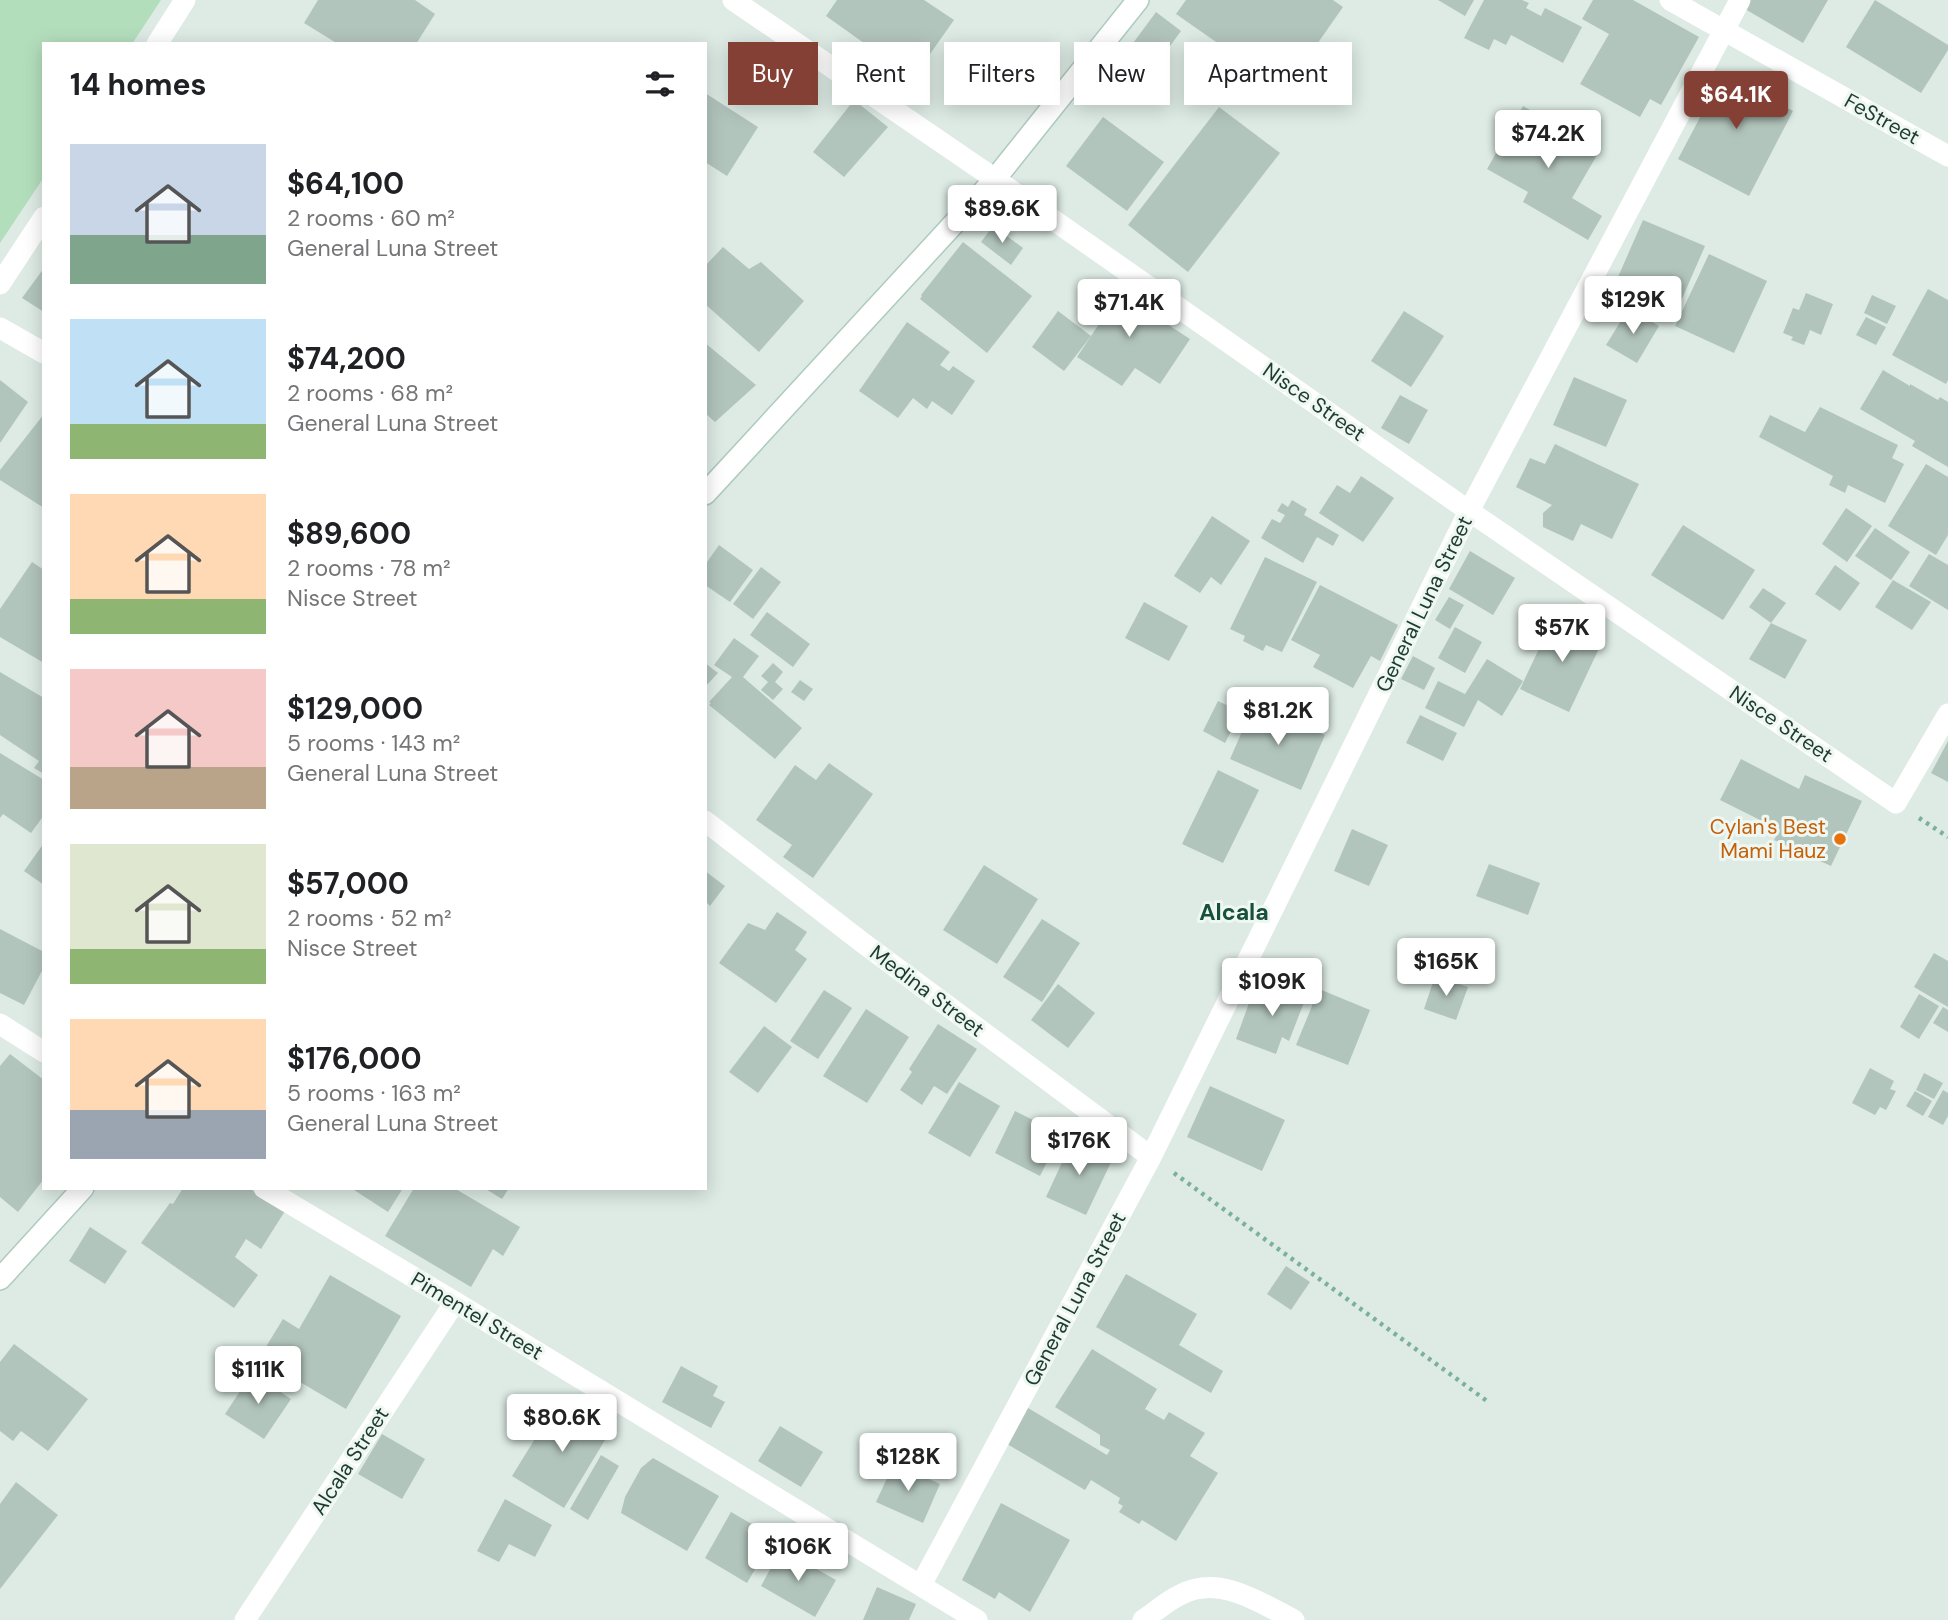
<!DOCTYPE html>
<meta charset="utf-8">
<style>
body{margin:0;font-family:"DM Sans",sans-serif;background:#f6f6f6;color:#202124;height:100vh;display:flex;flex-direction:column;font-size:26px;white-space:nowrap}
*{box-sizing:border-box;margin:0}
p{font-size:23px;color:#757577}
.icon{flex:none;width:38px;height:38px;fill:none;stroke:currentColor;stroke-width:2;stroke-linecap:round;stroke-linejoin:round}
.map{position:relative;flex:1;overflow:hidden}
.panel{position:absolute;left:42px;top:42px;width:665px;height:1148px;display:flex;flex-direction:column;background:#fff;border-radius:0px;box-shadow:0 4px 18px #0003}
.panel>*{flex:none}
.top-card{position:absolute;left:728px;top:42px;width:665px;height:63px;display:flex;gap:14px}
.price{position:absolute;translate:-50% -60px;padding:0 16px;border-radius:7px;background:#fff;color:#222;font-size:23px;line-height:46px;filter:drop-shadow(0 2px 4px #0008)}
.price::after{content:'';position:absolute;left:50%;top:42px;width:21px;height:16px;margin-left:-10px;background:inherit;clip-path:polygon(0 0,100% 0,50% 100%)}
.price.on{background:#844034;color:#fff}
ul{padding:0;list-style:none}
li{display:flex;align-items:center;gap:21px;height:175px;padding:0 28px}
li span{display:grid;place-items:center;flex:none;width:196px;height:140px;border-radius:0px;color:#555}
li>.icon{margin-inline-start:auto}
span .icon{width:84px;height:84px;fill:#fffc;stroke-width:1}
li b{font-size:30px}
h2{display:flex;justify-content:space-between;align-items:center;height:84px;padding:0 28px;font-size:30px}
.chip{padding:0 24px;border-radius:0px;background:#fff;box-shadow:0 4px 18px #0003;font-size:24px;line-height:63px}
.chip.on{background:#844034;color:#fff}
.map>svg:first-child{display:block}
.green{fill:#b3debc}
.building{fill:#b2c5bc}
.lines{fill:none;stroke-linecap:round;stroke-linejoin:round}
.secondary-casing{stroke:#afcbbf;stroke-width:24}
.path{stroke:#7bb19c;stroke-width:4.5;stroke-dasharray:3.5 5;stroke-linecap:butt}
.minor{stroke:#fff;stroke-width:21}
.secondary{stroke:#fff;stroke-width:21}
.food-dot{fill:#e8710a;stroke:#eef7f2;stroke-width:2.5}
.labels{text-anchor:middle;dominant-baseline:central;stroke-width:6;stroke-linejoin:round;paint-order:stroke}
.street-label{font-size:21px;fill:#1e3b31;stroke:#eef7f2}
.food-label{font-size:21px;fill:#c56008;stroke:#eef7f2;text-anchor:end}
.neighbourhood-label{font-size:23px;font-weight:bold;fill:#184f3d;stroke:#eef7f2}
</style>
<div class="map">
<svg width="1948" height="1620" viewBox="0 0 1948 1620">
<rect width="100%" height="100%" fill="#ddebe4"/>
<path class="green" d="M0 0H161L132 44H44V177L0 243Z"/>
<g class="building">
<path d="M318 0H415L435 14 416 44H338L304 23Z"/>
<path d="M837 0H924L954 20 913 78 826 16Z"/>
<path d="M1186 0H1333L1343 7 1285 90 1176 14Z"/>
<path d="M1438 0H1474L1465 16Z"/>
<path d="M1484 0H1522L1529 3 1526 8 1541 16 1545 8 1582 27 1563 63 1511 35 1506 45 1494 39 1489 50 1464 38Z"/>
<path d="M1593 0H1633L1699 37 1661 105 1650 99 1640 117 1580 84 1609 34 1582 19Z"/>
<path d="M1750 0H1828L1803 43 1745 9Z"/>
<path d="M1875 0 1948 45V50L1921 93 1846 47Z"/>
<path d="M1156 12 1181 31 1137 91 1111 73Z"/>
<path d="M1712 71 1722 76 1724 71 1747 83 1751 76 1779 91 1774 101 1793 111 1749 196 1678 159 1706 106 1697 101Z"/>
<path d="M705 93 758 127 727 176 705 162Z"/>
<path d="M854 100 888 127 844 177 813 152Z"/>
<path d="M1523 106 1600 150 1572 198 1602 216 1588 240 1523 202 1528 192 1487 169Z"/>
<path d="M1219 107 1280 153 1188 272 1128 225Z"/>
<path d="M1103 117 1164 162 1127 211 1066 166Z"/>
<path d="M1643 220 1705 246 1674 317 1618 294 1624 280 1618 277Z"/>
<path d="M993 226 1023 248 1011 265 981 242Z"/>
<path d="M963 242 1032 296 987 353 920 299 922 296 921 295Z"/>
<path d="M723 247 749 269 761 262 804 301 759 352 705 304V266Z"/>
<path d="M1709 254 1767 281 1734 353 1675 326Z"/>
<path d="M44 268V312L22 298Z"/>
<path d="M1101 281 1190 339 1160 384 1135 368 1122 386 1077 357 1101 321 1083 308Z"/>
<path d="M1928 289 1948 300V380L1946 384 1892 355Z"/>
<path d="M1806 293 1833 304 1821 335 1810 330 1804 345 1791 340 1793 337 1783 333 1793 308 1799 310Z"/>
<path d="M1872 295 1896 306 1887 324 1864 313Z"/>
<path d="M1629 308 1659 326 1637 363 1606 345Z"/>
<path d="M1058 311 1091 336 1064 371 1032 347Z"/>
<path d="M1404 311 1444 336 1411 387 1371 361Z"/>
<path d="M1866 317 1886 327 1876 345 1856 335Z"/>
<path d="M907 322 950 352 940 365 949 371 953 366 975 381 952 415 932 401 927 409 913 398 898 418 859 391Z"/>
<path d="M705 343 756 385 715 422 705 413Z"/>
<path d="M1883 370 1910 386V384L1938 400 1940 397 1948 402V467L1912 446 1915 441 1860 409Z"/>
<path d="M1574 377 1627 400 1606 447 1553 425Z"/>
<path d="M0 380 28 402 0 443Z"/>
<path d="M1400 395 1428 410 1409 444 1381 428Z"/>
<path d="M1820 407 1898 445 1892 458 1904 464 1885 503 1848 485 1845 493 1829 485 1833 476 1759 437 1770 415 1805 432Z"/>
<path d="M44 414V508L0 480V470Z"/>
<path d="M1555 444 1639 484 1612 539 1581 524 1573 541 1543 527V513L1552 505 1516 487 1530 458 1545 464Z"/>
<path d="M1926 464 1948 477V535L1936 555 1888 526Z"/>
<path d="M1361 476 1394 498 1363 542 1319 513 1337 485 1350 493Z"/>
<path d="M1292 500 1307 509 1304 515 1339 535 1333 546 1317 537 1303 563 1261 538 1272 519 1280 523 1285 515 1277 511 1282 503 1288 507Z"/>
<path d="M1846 508 1872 526 1847 562 1822 544Z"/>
<path d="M1212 516 1250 541 1221 585 1211 577 1200 593 1174 576Z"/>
<path d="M1683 525 1755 570 1723 620 1651 575Z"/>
<path d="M1875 528 1910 552 1891 580 1855 556Z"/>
<path d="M719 545 753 570 730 602 705 585V565Z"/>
<path d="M1470 551 1515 578 1493 615 1449 589Z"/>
<path d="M1929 554 1948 565V610L1909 586Z"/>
<path d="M1265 557 1317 582 1282 652 1266 645 1263 651 1243 641 1245 636 1230 629Z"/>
<path d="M32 562 44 570V663L0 637V609Z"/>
<path d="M1835 565 1860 583 1840 611 1815 594Z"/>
<path d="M761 567 781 582 753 619 733 604Z"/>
<path d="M1893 580 1931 602 1912 630 1875 607Z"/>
<path d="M1320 585 1398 625 1380 661 1371 656 1353 688 1313 667 1320 655 1291 640Z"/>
<path d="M1763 588 1786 603 1771 623 1749 607Z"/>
<path d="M1449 597 1464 605 1450 629 1435 620Z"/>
<path d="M1144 602 1188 626 1169 661 1125 638Z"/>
<path d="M767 612 810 644 793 667 750 635Z"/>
<path d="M1554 617 1603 640 1569 712 1520 689Z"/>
<path d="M1771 623 1807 640 1785 679 1749 659Z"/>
<path d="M1455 627 1482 642 1465 673 1438 658Z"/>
<path d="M734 638 759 656 743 677 802 728 775 759 709 705 711 703 709 702 732 677 714 665Z"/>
<path d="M1413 656 1435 668 1424 690 1401 679Z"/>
<path d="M1487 659 1523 681 1502 716 1478 700 1464 727 1425 708 1438 681 1465 694Z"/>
<path d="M705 663 718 673 705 687Z"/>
<path d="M773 663 783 672 775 682 783 689 773 700 761 690 768 682 761 676Z"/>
<path d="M0 672 44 698V774L34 768 39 761 0 735Z"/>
<path d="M800 680 813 689 804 701 791 692Z"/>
<path d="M1218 701 1241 712 1225 743 1203 731Z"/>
<path d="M1254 704 1325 735 1301 790 1230 759Z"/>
<path d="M1420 715 1457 733 1443 761 1406 743Z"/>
<path d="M1948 741V782L1931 773Z"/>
<path d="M0 753 44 780V815L31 833 3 814 0 818Z"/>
<path d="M1741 759 1799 789 1805 775 1862 801 1831 866 1774 840 1780 830 1720 800Z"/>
<path d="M829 763 873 794 813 878 783 857 792 845 756 820 795 765 816 780Z"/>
<path d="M1218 770 1259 790 1223 863 1182 844Z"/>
<path d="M1352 829 1388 845 1369 886 1334 871Z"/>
<path d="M44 843V885L24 871Z"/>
<path d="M1489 864 1540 883 1528 915 1476 896Z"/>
<path d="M984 865 1038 899 997 964 943 930Z"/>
<path d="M705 871 725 886 710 906 705 901Z"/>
<path d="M777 912 807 932 795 950 807 959 776 1003 719 963 748 923 765 930Z"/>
<path d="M1042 919 1080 943 1042 1002 1003 977Z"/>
<path d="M0 929 44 952V967L24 1005 0 993Z"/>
<path d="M1934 953 1948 961V1007L1914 987Z"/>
<path d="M1435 976 1468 987 1456 1020 1424 1009Z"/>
<path d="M1279 982 1308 992 1289 1041 1282 1037 1276 1054 1236 1039 1253 992 1273 998Z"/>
<path d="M1058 984 1095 1013 1068 1048 1031 1020Z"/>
<path d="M1319 989 1370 1010 1348 1065 1296 1045Z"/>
<path d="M824 990 852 1008 818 1059 790 1041Z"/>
<path d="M1919 994 1939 1006 1919 1039 1900 1027Z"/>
<path d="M1943 1007 1948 1010V1032L1933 1023Z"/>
<path d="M866 1009 909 1037 867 1103 823 1076Z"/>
<path d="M938 1024 977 1049 947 1094 934 1086 922 1105 900 1090 912 1072 909 1069Z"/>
<path d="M764 1026 792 1047 758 1093 729 1072Z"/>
<path d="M10 1054 44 1080V1179L18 1212 0 1197V1066Z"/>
<path d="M1870 1068 1894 1081 1890 1089 1896 1091 1886 1110 1880 1107 1875 1115 1852 1103Z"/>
<path d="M1924 1073 1943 1083 1934 1099 1916 1090Z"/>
<path d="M959 1082 1000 1106 970 1157 928 1133Z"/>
<path d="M1210 1086 1285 1120 1262 1171 1187 1137Z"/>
<path d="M1943 1090 1948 1093V1116L1943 1125 1928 1117Z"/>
<path d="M1915 1091 1932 1101 1923 1116 1906 1106Z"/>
<path d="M1015 1111 1061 1134 1040 1176 995 1153Z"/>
<path d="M1073 1139 1113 1158 1086 1215 1046 1197Z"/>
<path d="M183 1188H249L285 1211 261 1249 246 1239 235 1257 258 1275 234 1308 141 1243 170 1203 173 1204Z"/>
<path d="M351 1188H403L388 1212Z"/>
<path d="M414 1188H454L520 1227 503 1256 493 1249 471 1287 385 1236Z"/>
<path d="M484 1188H509L502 1199Z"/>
<path d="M90 1227 127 1251 105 1284 69 1261Z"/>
<path d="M1286 1266 1310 1282 1291 1310 1267 1294Z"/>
<path d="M1126 1274 1197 1314 1179 1345 1223 1371 1211 1393 1096 1327Z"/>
<path d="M330 1275 401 1316 346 1409 259 1358 283 1319 299 1329Z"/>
<path d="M14 1344 88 1399 48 1451 21 1431 13 1441 0 1431V1362Z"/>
<path d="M1092 1349 1157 1389 1145 1409 1164 1420 1169 1412 1205 1433 1190 1456 1218 1473 1176 1541 1142 1520 1139 1524 1119 1512 1123 1506 1118 1503 1120 1498 1091 1480 1085 1490 1002 1441 1023 1405 1107 1455 1110 1450 1100 1445V1435L1055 1407Z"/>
<path d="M681 1366 718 1386 713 1396 725 1402 711 1428 662 1402Z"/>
<path d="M252 1373 291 1399 264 1439 225 1414Z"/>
<path d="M559 1400 611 1430 564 1508 512 1476Z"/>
<path d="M780 1426 823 1452 801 1487 758 1461Z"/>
<path d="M382 1434 425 1459 402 1499 358 1474Z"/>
<path d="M601 1455 619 1466 588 1520 570 1509Z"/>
<path d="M653 1458 719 1496 687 1551 621 1513 625 1497 641 1468Z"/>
<path d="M894 1463 940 1484 923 1523 876 1502Z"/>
<path d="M16 1482 58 1515 0 1589V1504Z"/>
<path d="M505 1499 552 1525 535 1557 509 1544 499 1562 477 1551Z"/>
<path d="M1001 1503 1070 1540 1030 1612 999 1592 995 1599 962 1580Z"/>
<path d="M731 1512 774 1537 747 1583 705 1558Z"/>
<path d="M781 1549 836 1580 815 1617 761 1586Z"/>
<path d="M877 1587 916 1604 909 1620H863Z"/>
</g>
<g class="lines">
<g class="secondary-casing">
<g id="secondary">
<path d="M705 494 995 179 1138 0"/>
<path d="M0 1279 83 1188"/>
</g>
</g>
<g class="path">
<path d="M1919 818 1948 837"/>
<path d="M1174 1173 1487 1401"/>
</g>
<g class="minor">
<path d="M733 0 995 179 1469 511 1896 803 1948 714"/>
<path d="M1670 0 1948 156"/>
<path d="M157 44 185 0"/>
<path d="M0 284 44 217"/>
<path d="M0 328 44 353"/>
<path d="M705 821 863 943 1151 1157"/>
<path d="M0 1024 44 1052"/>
<path d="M264 1188 455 1302 977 1620"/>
<path d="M921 1585 1151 1157 1469 511 1740 0"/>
<path d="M245 1620 455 1302"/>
<path d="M1143 1620C1155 1612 1167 1601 1180 1595 1219 1574 1259 1602 1294 1620"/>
</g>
<use href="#secondary" class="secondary"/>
</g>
<circle class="food-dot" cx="1840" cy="839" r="7"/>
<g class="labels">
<g class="street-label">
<text transform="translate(1882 119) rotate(29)">FeStreet</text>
<text transform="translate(1314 402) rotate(35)">Nisce Street</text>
<text transform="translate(1424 604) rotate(-64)">General Luna Street</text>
<text transform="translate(1781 724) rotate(34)">Nisce Street</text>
<text transform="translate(927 991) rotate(37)">Medina Street</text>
<text transform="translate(1075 1299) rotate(-62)">General Luna Street</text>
<text transform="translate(477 1316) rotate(31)">Pimentel Street</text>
<text transform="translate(350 1461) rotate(-57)">Alcala Street</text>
</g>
<g class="food-label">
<text x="1826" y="827">Cylan's Best<tspan x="1826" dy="24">Mami Hauz</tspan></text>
</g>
<g class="neighbourhood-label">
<text x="1234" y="912">Alcala</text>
</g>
</g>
</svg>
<b class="price on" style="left:1736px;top:131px">$64.1K</b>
<b class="price" style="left:1548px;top:170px">$74.2K</b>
<b class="price" style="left:1002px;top:245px">$89.6K</b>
<b class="price" style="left:1633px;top:336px">$129K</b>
<b class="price" style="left:1129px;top:339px">$71.4K</b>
<b class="price" style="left:1562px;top:664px">$57K</b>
<b class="price" style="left:1278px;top:747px">$81.2K</b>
<b class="price" style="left:1446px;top:998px">$165K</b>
<b class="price" style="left:1272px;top:1018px">$109K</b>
<b class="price" style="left:1079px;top:1177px">$176K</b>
<b class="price" style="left:258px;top:1406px">$111K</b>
<b class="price" style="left:562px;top:1454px">$80.6K</b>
<b class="price" style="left:908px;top:1493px">$128K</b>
<b class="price" style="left:798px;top:1583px">$106K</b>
<div class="top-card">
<a class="chip on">Buy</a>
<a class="chip">Rent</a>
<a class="chip">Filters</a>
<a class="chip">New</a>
<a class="chip">Apartment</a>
</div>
<section class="panel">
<h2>14 homes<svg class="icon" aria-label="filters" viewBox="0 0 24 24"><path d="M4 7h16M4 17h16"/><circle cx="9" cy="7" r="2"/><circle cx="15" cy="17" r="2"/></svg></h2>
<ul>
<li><span style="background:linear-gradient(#c9d6e8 65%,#7fa58c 0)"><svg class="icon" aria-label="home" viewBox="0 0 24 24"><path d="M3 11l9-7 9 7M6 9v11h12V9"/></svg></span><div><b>$64,100</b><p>2 rooms · 60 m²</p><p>General Luna Street</p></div></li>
<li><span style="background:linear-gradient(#bfe0f5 75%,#8fb573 0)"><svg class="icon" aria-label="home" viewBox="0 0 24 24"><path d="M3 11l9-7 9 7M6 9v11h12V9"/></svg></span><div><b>$74,200</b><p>2 rooms · 68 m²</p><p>General Luna Street</p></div></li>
<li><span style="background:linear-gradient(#ffd9b3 75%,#8fb573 0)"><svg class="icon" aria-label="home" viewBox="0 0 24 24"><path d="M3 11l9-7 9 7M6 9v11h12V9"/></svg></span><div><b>$89,600</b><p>2 rooms · 78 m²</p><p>Nisce Street</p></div></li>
<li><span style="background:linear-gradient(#f6c9c9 70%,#b9a48a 0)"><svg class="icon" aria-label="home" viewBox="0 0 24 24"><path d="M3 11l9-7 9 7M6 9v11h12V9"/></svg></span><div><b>$129,000</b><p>5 rooms · 143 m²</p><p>General Luna Street</p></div></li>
<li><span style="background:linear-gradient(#dfe7d0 75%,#8fb573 0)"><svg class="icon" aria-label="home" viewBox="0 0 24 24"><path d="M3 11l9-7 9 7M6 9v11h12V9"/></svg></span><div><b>$57,000</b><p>2 rooms · 52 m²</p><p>Nisce Street</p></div></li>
<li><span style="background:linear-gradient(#ffd9b3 65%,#9aa5b1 0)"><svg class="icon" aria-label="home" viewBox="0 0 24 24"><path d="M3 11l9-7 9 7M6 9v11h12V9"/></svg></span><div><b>$176,000</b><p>5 rooms · 163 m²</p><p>General Luna Street</p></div></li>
</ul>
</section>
</div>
